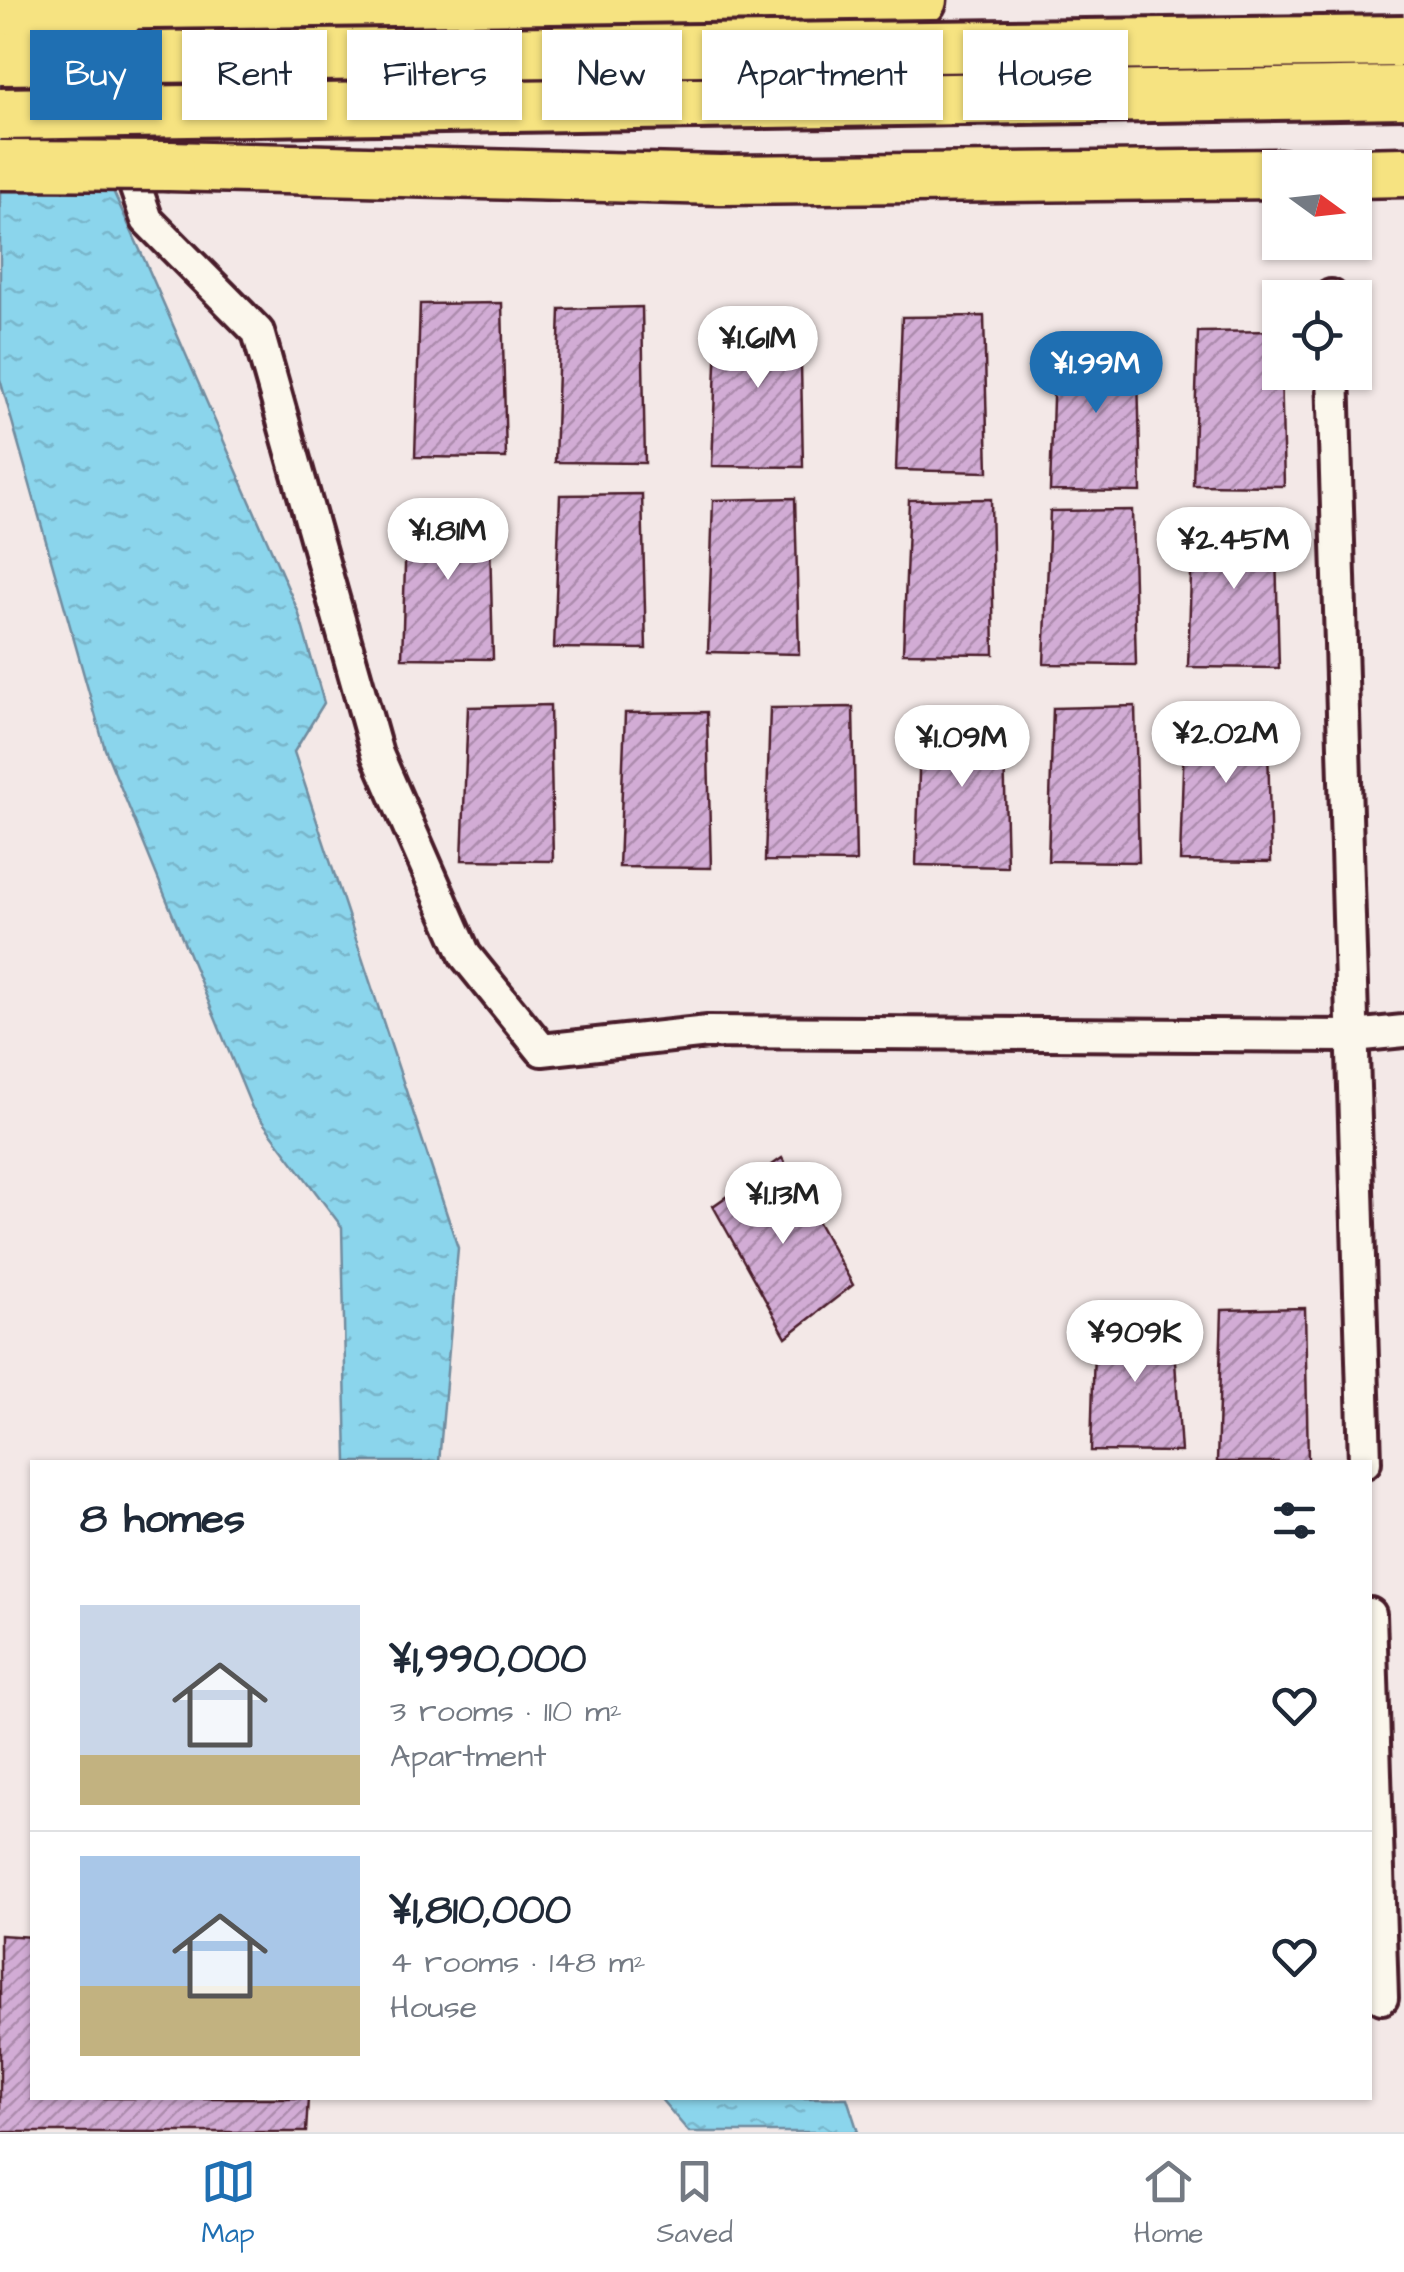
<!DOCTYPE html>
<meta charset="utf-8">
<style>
body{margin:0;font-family:"Architects Daughter",sans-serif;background:#f2f2f3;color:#1f2937;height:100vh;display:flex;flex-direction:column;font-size:38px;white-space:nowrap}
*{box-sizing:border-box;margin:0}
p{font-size:32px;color:#747a83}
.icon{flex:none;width:55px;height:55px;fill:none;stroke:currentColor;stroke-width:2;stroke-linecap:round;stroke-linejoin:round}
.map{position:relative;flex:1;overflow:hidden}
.drawer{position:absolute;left:30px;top:1460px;width:1342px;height:640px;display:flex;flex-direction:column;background:#fff;border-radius:0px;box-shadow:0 2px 8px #0004}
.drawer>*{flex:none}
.guide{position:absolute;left:30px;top:30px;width:1345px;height:90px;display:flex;gap:20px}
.needle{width:65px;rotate:105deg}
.buttons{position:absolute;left:1262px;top:150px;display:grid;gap:20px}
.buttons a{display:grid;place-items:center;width:110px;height:110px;border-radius:0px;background:#fff;box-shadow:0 2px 8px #0004;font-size:50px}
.price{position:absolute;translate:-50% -85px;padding:0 22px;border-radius:35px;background:#fff;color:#222;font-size:32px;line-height:65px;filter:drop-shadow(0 2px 5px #0008)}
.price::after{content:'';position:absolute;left:50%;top:60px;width:30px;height:22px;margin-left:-15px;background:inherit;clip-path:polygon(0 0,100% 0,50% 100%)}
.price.current{background:#1f6fb2;color:#fff}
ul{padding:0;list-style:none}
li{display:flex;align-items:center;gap:30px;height:250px;padding:0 50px}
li+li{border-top:2px solid #e0e1e3}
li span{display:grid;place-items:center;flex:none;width:280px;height:200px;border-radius:0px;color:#555}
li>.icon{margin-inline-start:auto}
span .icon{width:120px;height:120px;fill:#fffc;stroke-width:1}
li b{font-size:42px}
h2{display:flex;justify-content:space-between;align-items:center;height:120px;padding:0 50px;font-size:42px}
.pill{padding:0 35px;border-radius:0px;background:#fff;box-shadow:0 2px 8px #0004;font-size:35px;line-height:90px}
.pill.current{background:#1f6fb2;color:#fff}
.menu{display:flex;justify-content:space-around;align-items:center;height:140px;border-top:2px solid #e0e1e3;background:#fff;font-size:28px;color:#747a83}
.menu a{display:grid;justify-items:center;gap:5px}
.menu .current{color:#1f6fb2}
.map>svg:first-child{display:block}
.water{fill:url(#water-ripples);stroke:#718c9f;stroke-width:2.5}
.building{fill:url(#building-hatch);stroke:#4a1f2b;stroke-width:2.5}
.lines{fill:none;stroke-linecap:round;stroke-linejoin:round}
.minor-casing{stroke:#4a1f2b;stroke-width:38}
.primary-casing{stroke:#4a1f2b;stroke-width:55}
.minor{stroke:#fbf7ec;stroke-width:30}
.primary{stroke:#f6e381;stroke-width:48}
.primary-bridge-casing{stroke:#4a1f2b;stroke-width:55;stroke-linecap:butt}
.trunk-bridge-casing{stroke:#4a1f2b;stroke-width:58;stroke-linecap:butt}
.primary-bridge{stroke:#f6e381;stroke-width:48}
.trunk-bridge{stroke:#f6e381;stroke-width:50}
</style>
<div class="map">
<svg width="1404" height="2132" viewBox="0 0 1404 2132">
<defs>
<pattern id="water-ripples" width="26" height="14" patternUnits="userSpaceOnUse" patternTransform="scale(2.5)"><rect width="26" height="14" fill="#8bd5ec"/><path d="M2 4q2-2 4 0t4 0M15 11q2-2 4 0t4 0" fill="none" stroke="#79b6cb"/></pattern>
<pattern id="building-hatch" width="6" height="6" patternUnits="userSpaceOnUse" patternTransform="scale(2.5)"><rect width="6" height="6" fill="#d2acd5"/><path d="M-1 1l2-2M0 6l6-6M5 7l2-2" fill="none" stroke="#ac8bad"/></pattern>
</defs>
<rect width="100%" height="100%" fill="#f3e8e7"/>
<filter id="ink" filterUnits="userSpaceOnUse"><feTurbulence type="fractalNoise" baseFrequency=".01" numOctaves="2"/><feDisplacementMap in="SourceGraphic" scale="20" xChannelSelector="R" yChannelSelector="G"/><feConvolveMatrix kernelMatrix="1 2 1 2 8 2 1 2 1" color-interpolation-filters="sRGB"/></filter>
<g filter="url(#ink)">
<g class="water">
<path d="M0 0H26L145 261 298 611 324 703 294 752 458 1248 439 1462H347L342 1227 252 1108 105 749 0 379Z"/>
<path d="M660 2098H847L858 2132H689Z"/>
</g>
<g class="building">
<path d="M502 303 506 458 415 457 420 304Z"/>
<path d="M642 307 645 463 555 462 560 309Z"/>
<path d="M800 312 803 467 712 466 718 313Z"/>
<path d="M984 316 988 472 896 470 902 317Z"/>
<path d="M1280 331 1284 486 1193 485 1198 332Z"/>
<path d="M1137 336 1141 492 1050 491 1055 338Z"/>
<path d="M642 494 646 649 554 648 560 495Z"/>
<path d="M795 498 799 654 708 652 713 500Z"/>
<path d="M991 499 994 654 903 653 909 500Z"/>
<path d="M489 503 493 659 402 658 407 505Z"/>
<path d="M1132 510 1136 665 1044 664 1050 511Z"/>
<path d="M1275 513 1279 668 1188 667 1193 514Z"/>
<path d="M550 705 553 861 462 860 468 707Z"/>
<path d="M1135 706 1139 862 1048 861 1053 708Z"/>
<path d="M853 707 856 862 765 861 770 708Z"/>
<path d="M1267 707 1271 862 1180 861 1185 708Z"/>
<path d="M1003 711 1007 867 916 865 921 712Z"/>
<path d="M707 712 711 868 619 867 625 713Z"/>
<path d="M782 1158 853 1285 786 1337 713 1206Z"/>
<path d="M1305 1308 1308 1462H1217L1222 1310Z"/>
<path d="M1095 1314 1172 1315 1181 1452 1091 1451Z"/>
<path d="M0 1935 32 1937V2098H308L306 2132H0Z"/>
</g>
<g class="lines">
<g class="minor-casing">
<g id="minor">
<path d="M86 45 147 220 258 332 377 754 465 955 542 1050 708 1032 1353 1036 1404 1031"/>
<path d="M1331 296V298"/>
<path d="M1333 372 1365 1462"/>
<path d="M1370 1614 1382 1998"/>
</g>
</g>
<g class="primary-casing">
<g id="primary">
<path d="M118 15 922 0"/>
<path d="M169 166 720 180 1280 174"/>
<path d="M1355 173 1404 172"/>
</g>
</g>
<use href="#minor" class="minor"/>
<use href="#primary" class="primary"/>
<g class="primary-bridge-casing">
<g id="primary-bridge">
<path d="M0 16 118 15"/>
<path d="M0 165 169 166"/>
</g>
</g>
<g class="trunk-bridge-casing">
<g id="trunk-bridge">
<path d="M0 59 1404 41"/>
<path d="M0 114 1404 92"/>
</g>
</g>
<use href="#primary-bridge" class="primary-bridge"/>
<use href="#trunk-bridge" class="trunk-bridge"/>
</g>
</g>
</svg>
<div class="buttons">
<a><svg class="needle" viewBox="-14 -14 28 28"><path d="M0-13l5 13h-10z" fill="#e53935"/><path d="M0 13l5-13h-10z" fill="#747a83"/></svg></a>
<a><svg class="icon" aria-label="locate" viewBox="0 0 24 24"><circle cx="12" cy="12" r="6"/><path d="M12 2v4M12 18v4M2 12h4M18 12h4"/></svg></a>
</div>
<b class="price" style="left:758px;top:391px">¥1.61M</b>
<b class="price current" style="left:1096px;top:416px">¥1.99M</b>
<b class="price" style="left:448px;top:583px">¥1.81M</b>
<b class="price" style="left:1234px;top:592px">¥2.45M</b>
<b class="price" style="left:1226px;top:786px">¥2.02M</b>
<b class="price" style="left:962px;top:790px">¥1.09M</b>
<b class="price" style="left:783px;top:1247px">¥1.13M</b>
<b class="price" style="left:1135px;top:1385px">¥909K</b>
<div class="guide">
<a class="pill current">Buy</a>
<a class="pill">Rent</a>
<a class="pill">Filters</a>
<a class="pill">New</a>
<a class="pill">Apartment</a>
<a class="pill">House</a>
</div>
<section class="drawer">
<h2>8 homes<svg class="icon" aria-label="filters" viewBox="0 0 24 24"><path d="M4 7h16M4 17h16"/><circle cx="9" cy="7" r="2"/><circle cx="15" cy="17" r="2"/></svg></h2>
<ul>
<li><span style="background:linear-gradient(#c9d6e8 75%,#c2b280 0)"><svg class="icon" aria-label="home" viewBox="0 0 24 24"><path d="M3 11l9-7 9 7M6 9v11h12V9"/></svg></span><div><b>¥1,990,000</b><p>3 rooms · 110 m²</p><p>Apartment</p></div><svg class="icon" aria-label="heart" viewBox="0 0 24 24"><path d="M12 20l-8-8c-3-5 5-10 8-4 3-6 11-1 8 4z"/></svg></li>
<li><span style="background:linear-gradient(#a9c7e8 65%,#c2b280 0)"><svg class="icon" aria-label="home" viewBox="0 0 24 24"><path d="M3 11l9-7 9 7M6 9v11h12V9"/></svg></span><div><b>¥1,810,000</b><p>4 rooms · 148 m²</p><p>House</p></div><svg class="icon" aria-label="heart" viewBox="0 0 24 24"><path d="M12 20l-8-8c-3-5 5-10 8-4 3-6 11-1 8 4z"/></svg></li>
</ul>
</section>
</div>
<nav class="menu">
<a class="current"><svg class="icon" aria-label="map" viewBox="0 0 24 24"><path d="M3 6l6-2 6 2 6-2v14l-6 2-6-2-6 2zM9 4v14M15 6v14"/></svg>Map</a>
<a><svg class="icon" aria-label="saved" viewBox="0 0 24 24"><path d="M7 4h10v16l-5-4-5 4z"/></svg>Saved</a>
<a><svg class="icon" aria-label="home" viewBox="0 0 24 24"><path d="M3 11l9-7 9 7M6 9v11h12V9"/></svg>Home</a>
</nav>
